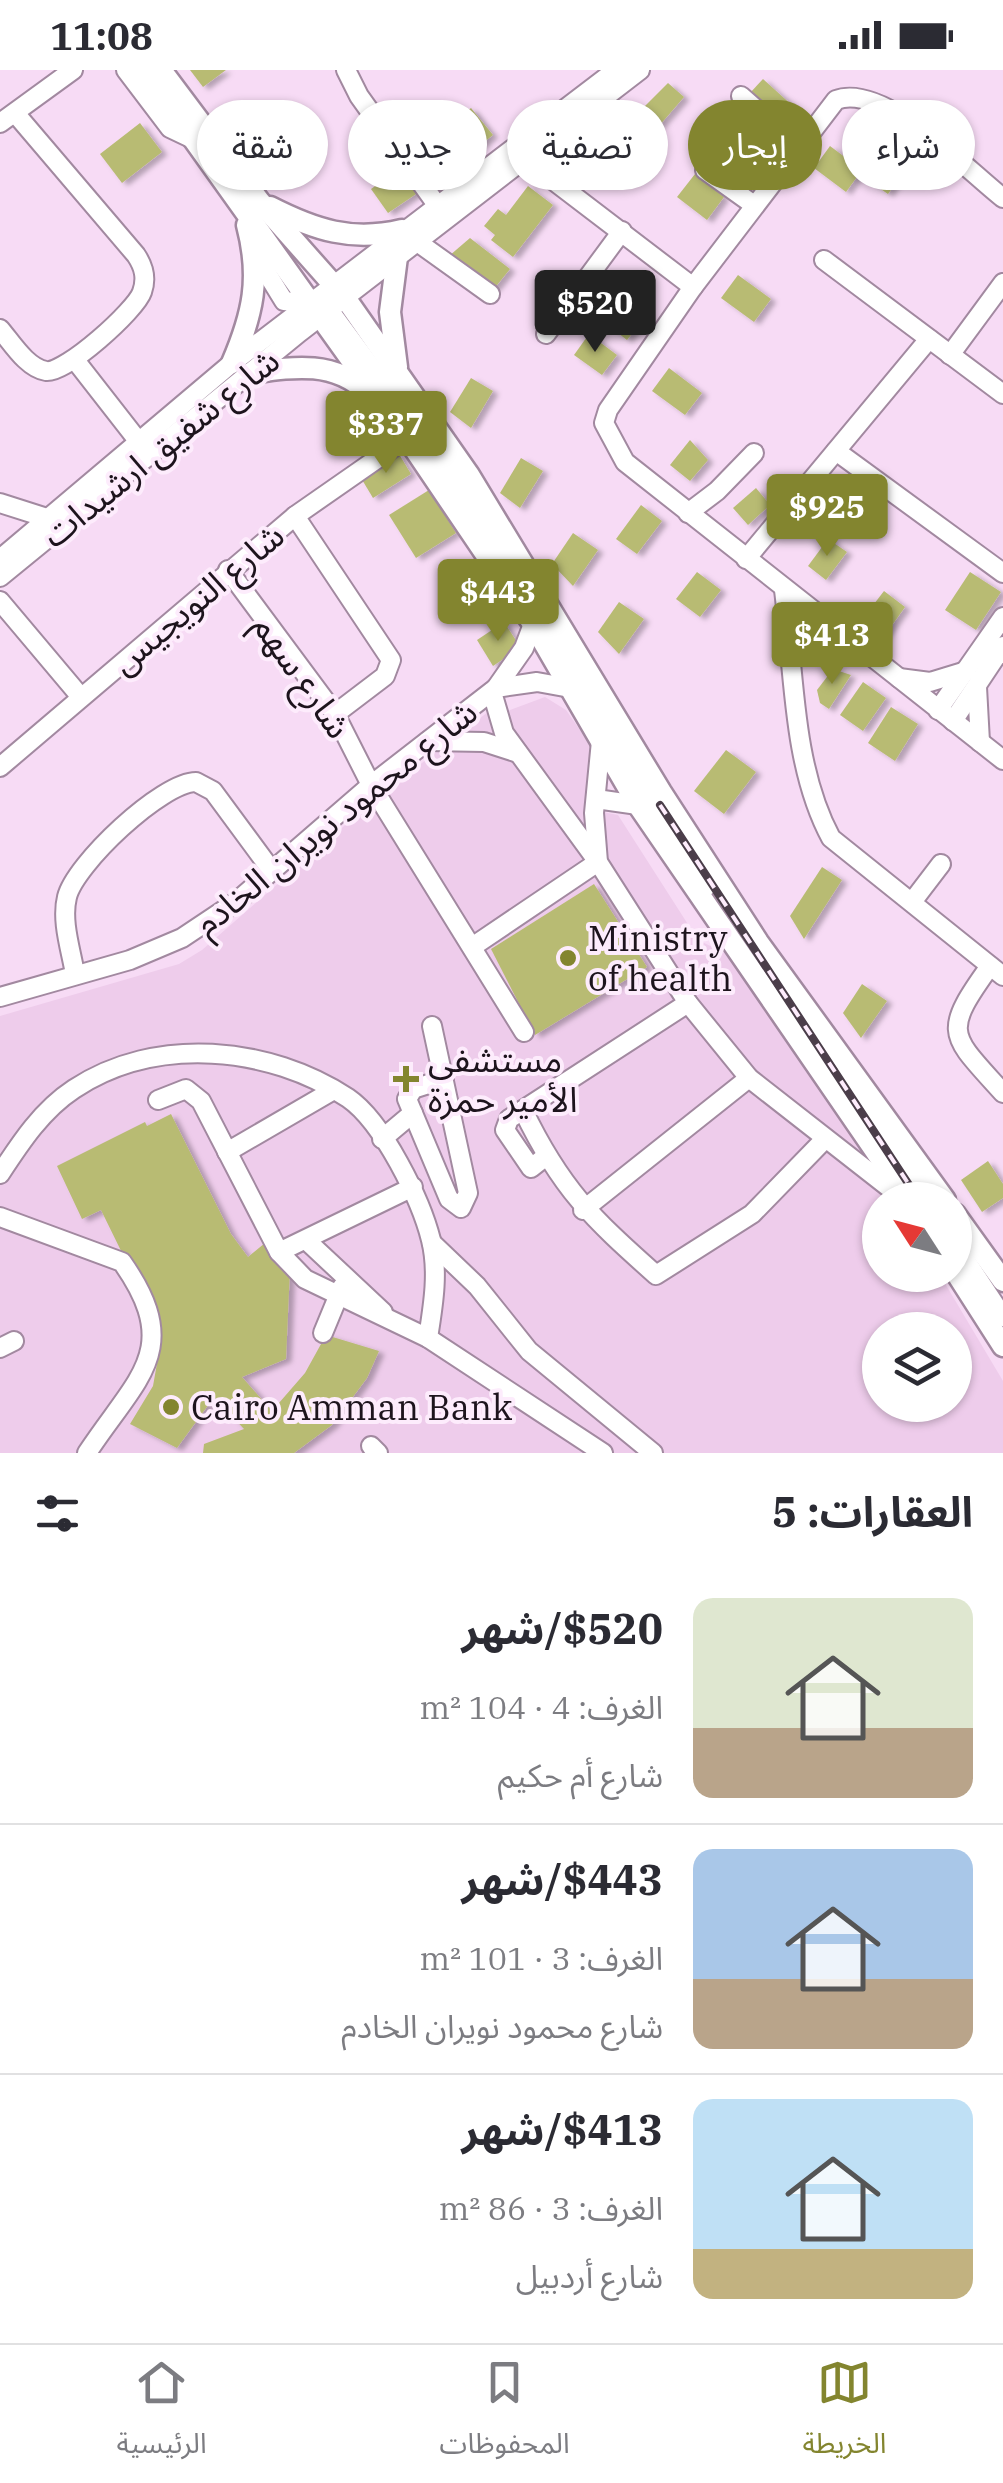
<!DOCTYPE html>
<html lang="ar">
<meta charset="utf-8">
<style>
body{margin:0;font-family:"IBM Plex Serif","Noto Sans Arabic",serif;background:#f7f7f7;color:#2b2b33;direction:rtl;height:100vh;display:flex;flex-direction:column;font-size:38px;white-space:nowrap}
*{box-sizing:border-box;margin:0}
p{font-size:32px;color:#7c7c81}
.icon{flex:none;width:55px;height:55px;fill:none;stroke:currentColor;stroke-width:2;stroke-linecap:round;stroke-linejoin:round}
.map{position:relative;height:1383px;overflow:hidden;direction:ltr}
.panel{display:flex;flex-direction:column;background:#fff;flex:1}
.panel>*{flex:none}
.guide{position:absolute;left:30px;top:30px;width:945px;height:90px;direction:rtl;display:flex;gap:20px}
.needle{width:65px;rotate:306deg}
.controls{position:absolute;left:862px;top:1112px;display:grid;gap:20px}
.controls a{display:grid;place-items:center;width:110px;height:110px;border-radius:50%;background:#fff;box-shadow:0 2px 8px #0004;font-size:50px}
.price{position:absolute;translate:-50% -85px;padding:0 22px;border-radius:10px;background:#83852f;color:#fff;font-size:32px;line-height:65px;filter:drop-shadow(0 2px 5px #0008)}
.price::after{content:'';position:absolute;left:50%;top:60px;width:30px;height:22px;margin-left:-15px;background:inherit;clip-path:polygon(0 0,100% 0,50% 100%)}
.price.selected{background:#222;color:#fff}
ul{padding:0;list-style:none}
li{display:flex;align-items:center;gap:30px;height:250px;padding:0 30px}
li+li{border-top:2px solid #e1e1e2}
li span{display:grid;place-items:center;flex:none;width:280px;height:200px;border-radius:20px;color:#555}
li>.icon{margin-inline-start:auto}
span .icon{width:120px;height:120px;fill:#fffc;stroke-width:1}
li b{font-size:42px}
h2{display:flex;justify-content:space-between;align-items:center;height:120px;padding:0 30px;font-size:42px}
.tag{padding:0 35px;border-radius:45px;background:#fff;box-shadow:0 2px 8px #0004;font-size:35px;line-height:90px}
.tag.selected{background:#83852f;color:#fff}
.status{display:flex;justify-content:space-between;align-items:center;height:70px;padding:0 50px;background:#fff;direction:ltr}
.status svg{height:28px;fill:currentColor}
.dock{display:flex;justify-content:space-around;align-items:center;height:140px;border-top:2px solid #e1e1e2;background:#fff;font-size:28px;color:#7c7c81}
.dock a{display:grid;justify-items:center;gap:5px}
.dock .selected{color:#83852f}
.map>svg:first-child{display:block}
.built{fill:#eecceb;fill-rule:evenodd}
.building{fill:#b8bb73;filter:url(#shadow)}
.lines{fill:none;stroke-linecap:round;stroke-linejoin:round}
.minor-casing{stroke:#a289a0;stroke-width:22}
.major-casing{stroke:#a289a0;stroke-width:25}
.minor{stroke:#fff;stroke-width:18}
.major{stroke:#fff;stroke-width:20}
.rail-casing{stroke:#4b3e4a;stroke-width:8}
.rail{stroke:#fdecfc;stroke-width:4;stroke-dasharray:11;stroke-linecap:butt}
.poi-dot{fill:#83852f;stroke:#fdecfc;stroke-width:4}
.labels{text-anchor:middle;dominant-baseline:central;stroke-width:8;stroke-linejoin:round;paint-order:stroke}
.street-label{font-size:35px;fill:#1d141d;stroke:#fdecfc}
.poi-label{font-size:35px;fill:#1d141d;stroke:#fdecfc;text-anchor:start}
</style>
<div class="status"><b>11:08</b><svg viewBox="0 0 49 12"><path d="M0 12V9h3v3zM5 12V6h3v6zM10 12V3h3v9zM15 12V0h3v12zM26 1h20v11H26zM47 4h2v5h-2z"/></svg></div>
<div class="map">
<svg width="1003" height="1383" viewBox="0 0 1003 1383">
<defs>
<filter id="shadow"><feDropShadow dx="5.5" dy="3" stdDeviation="2.5" flood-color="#0004"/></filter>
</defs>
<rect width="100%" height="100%" fill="#f7dbf5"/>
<path class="built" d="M545 627 566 640 594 680 587 739 618 745 698 870 727 884 894 1130H880V1205H940L1003 1311V1383H0V946L179 894 202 880 367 736 459 664 488 642 507 641ZM880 1260H955V1335H880Z"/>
<g class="building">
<path d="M190 0H226L203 17Z"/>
<path d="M763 9 795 38 782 53 749 24Z"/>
<path d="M668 13 684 27 659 56 641 40Z"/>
<path d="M280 37 297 61 260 89 243 65Z"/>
<path d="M471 38 493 65 469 84 447 57Z"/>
<path d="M140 53 162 82 122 113 100 84Z"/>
<path d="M728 68 759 92 745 109 715 84Z"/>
<path d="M896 73 915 86 888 124 869 111Z"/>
<path d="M830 76 862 100 846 122 814 98Z"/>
<path d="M402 97 419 122 388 143 371 119Z"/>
<path d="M695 104 724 127 707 150 677 127Z"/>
<path d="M528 116 553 135 513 187 491 170 495 165 484 156 498 139 506 145Z"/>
<path d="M470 168 510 199 493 220 449 186Z"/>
<path d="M738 205 771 229 754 252 721 228Z"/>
<path d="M605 223 642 251 627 270 591 242Z"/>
<path d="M589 264 617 285 602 305 574 285Z"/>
<path d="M669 298 702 323 685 345 652 321Z"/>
<path d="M471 308 493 321 471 358 450 342Z"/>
<path d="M690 370 708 390 690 411 670 395Z"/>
<path d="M399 384 411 404 373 428 361 408Z"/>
<path d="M521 388 543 401 520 438 500 423Z"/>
<path d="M756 418 770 435 748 455 733 438Z"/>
<path d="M429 420 456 463 416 488 389 445Z"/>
<path d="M641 435 662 451 637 484 616 469Z"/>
<path d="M573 463 598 480 573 516 552 494Z"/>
<path d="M828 469 847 482 826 510 808 496Z"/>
<path d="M697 502 721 520 700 547 676 529Z"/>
<path d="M970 502 1001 522 976 560 945 540Z"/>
<path d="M884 521 905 537 883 568 861 551Z"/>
<path d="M619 532 644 549 619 584 598 562Z"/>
<path d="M504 552 517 572 515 581 493 596 477 570Z"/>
<path d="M833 599 851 605 829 639 820 633 817 620Z"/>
<path d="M863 612 886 628 863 661 840 645Z"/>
<path d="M891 637 918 654 895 691 868 673Z"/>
<path d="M726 680 756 702 724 744 694 721Z"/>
<path d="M822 797 842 810 804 869 790 846Z"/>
<path d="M594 814 647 897 535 965 491 879Z"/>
<path d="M862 914 887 931 861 968 843 943Z"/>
<path d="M171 1044 231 1164 248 1187 265 1173 290 1198 286 1289 242 1307 272 1341 305 1303 326 1265 379 1281 367 1308 332 1355 294 1383H203L204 1374 244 1359 214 1327 177 1378 130 1354 153 1316 159 1282 152 1244 101 1140 82 1149 57 1096 145 1052 147 1056Z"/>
<path d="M988 1091 1003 1114V1128L982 1142 961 1110Z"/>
</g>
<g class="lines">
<g class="minor-casing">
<g id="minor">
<path d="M126 0 170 58 191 68"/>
<path d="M346 0 359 26 437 135"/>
<path d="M741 26 798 76"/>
<path d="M0 53 73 0"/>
<path d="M524 88 693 217"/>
<path d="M705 100 754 135"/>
<path d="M1003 128C966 99 883 12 836 30L693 217 608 340 604 353 625 392 1003 690"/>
<path d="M416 171 490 224"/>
<path d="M255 184 284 231 318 234 330 241 468 428 706 817"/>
<path d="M824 190 1003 324"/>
<path d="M0 259C12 273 27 298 46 301 65 304 136 240 142 222 147 208 144 197 136 185L15 43"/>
<path d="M546 264 622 161"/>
<path d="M950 285 1003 213"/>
<path d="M75 290 139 372"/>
<path d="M836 381 1003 503"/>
<path d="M0 433 47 448"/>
<path d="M688 443 717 421 754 383"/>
<path d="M295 446 407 368"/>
<path d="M0 489 232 293 616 0"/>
<path d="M746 489 929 269"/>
<path d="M228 500 335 644 371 715 524 962"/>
<path d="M0 507 300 262 640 0"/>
<path d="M784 520C794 600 792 696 831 768L1003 906"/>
<path d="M0 531 80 626"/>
<path d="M899 608 930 612 966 601"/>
<path d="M977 617 980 672"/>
<path d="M496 618 537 612 570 618"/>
<path d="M938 640 1003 547"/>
<path d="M953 651 1003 576"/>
<path d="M428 671 484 672 518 683"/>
<path d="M601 671 594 743 598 792 688 933 749 1008 905 1130"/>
<path d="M0 697 295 446 391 590 385 606 335 644"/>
<path d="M596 729 638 735"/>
<path d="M912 832 941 794"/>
<path d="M472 877 598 792 504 663 492 622"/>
<path d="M990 896C941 964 950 964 1003 1023"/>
<path d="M75 904C71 880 61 851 67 827 75 794 162 712 196 712L213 721 272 801"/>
<path d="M0 927 130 890 182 868 236 832 371 715 496 618 524 578 533 554"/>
<path d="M432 956 468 1123 461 1138 449 1129 407 1029 413 1019 444 1009"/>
<path d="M844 1006 927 1130"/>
<path d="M158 1030 186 1019 201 1031 279 1182 305 1209 428 1268 603 1383"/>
<path d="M523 1040C561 1119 592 1148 656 1205L752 1144 824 1070"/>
<path d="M382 1069 413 1043"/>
<path d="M227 1082 332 1021"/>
<path d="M545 1087 531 1098 505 1060 509 1049 688 933"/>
<path d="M0 1104C21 1072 42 1040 74 1019 156 965 269 976 348 1028 383 1052 421 1130 431 1170 439 1202 433 1236 428 1268"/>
<path d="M583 1140 749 1008"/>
<path d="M0 1147 122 1192C184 1280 137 1307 87 1383"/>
<path d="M306 1170 383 1242"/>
<path d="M432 1173 477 1216 529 1281 653 1383"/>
<path d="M955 1174 1003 1247"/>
<path d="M279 1182 413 1117"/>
<path d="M323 1263 342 1217"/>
<path d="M0 1278 14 1271"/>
<path d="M371 1376 378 1383"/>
</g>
</g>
<g class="major-casing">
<g id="major">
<path d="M144 0 407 368 533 554 638 735 909 1130"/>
<path d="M161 0 260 132 346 229 469 405 661 722 758 872 945 1130"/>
<path d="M270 137C315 160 352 172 402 160"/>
<path d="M232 293C253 244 261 208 247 155"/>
<path d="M397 297 390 242 397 187"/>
<path d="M251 303C293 297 333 290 367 322"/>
<path d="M955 1144 1003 1211"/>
<path d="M955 1201 1003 1276"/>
</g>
</g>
<use href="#minor" class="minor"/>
<use href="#major" class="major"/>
<g class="rail-casing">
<path id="rail" d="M660 735 919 1130"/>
</g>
<use href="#rail" class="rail"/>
</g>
<g class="poi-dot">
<circle cx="568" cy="888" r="10"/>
<path d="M401 994h10v10h10v10h-10v10h-10v-10h-10v-10h10z"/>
<circle cx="171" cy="1337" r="10"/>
</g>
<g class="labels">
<g class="street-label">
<text transform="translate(160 377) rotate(-39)">شارع شفيق ارشيدات</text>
<text transform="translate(197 528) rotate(-40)">شارع النويجيس</text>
<text transform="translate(303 606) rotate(55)">شارع سهم</text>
<text transform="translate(335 747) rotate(-39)">شارع محمود نويران الخادم</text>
</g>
<g class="poi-label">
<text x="588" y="868">Ministry<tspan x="588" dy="40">of health</tspan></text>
<text x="428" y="989">مستشفى<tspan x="428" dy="40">الأمير حمزة</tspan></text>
<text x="191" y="1337">Cairo Amman Bank</text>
</g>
</g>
</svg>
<div class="controls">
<a><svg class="needle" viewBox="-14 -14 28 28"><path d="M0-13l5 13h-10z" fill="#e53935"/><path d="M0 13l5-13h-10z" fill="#7c7c81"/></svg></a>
<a><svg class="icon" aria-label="layers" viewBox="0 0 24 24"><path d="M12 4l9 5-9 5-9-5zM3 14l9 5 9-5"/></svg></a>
</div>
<b class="price selected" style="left:595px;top:285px">$520</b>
<b class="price" style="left:386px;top:406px">$337</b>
<b class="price" style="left:827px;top:489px">$925</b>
<b class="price" style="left:498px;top:574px">$443</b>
<b class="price" style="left:832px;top:617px">$413</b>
<div class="guide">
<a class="tag">شراء</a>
<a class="tag selected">إيجار</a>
<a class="tag">تصفية</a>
<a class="tag">جديد</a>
<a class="tag">شقة</a>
</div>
</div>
<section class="panel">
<h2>العقارات: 5<svg class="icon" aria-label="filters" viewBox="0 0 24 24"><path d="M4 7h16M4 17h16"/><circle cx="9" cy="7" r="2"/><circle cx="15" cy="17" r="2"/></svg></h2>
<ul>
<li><span style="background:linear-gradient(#dfe7d0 65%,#b9a48a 0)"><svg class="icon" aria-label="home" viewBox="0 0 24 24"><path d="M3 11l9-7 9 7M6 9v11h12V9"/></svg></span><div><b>$520/شهر</b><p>الغرف: 4 · 104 m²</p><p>شارع أم حكيم</p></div></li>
<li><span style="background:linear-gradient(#a9c7e8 65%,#b9a48a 0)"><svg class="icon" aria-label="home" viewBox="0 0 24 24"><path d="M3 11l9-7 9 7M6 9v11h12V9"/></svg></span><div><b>$443/شهر</b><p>الغرف: 3 · 101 m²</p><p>شارع محمود نويران الخادم</p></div></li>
<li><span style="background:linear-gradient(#bfe0f5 75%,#c2b280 0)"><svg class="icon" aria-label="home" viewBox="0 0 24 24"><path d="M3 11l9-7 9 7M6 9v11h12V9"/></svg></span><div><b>$413/شهر</b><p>الغرف: 3 · 86 m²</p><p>شارع أردبيل</p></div></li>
</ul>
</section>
<nav class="dock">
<a class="selected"><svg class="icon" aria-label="map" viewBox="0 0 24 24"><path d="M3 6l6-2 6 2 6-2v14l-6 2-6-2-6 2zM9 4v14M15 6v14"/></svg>الخريطة</a>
<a><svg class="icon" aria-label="saved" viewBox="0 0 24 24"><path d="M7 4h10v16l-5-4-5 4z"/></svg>المحفوظات</a>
<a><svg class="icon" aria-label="home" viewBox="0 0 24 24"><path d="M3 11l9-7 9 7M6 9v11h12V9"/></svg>الرئيسية</a>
</nav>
